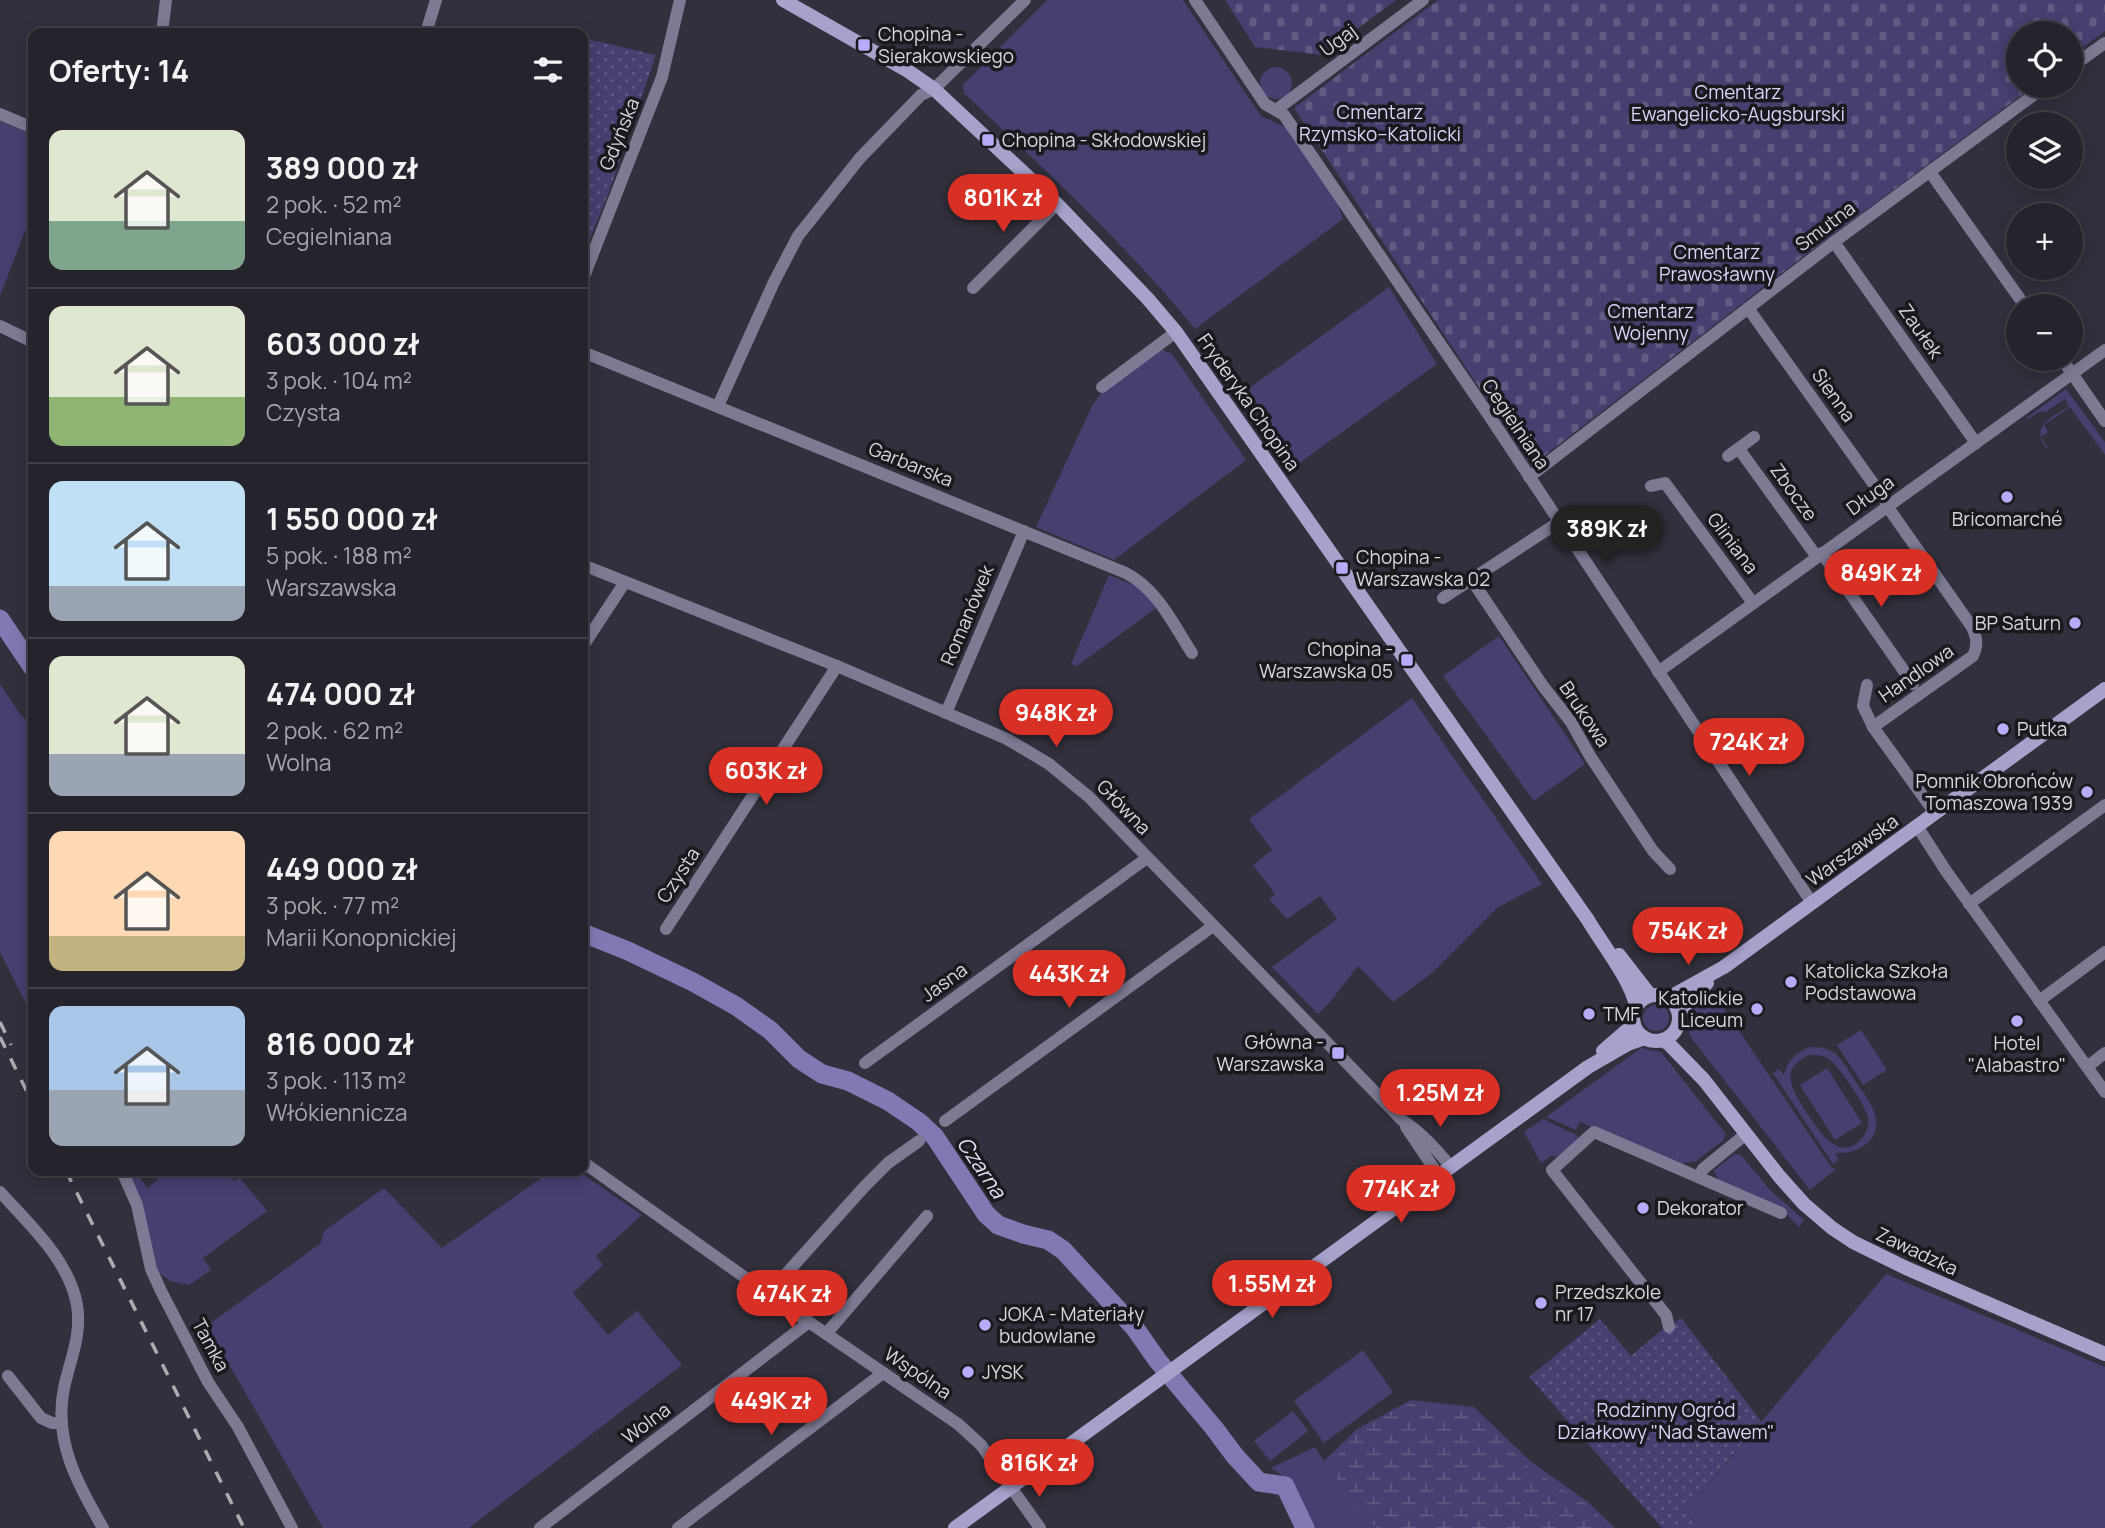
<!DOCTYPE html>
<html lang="pl">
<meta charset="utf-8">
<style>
body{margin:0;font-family:Manrope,sans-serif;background:#2d2c35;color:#f1f3f6;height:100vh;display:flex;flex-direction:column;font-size:26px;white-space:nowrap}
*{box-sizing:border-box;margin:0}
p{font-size:23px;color:#a3a4aa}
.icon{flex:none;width:38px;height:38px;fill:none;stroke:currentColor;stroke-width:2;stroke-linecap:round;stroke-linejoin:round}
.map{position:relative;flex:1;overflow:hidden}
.panel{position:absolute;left:28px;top:28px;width:560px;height:1148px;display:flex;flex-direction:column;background:#25242d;border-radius:14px;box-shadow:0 4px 18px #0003,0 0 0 2px #424149}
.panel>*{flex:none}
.controls{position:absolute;left:2006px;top:21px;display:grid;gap:14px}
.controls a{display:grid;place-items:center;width:77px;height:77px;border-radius:50%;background:#25242d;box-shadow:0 4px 18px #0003,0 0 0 2px #424149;font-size:35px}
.price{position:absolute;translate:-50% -60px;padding:0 16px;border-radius:24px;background:#d93025;color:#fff;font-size:23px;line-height:46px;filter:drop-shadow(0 2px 4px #0008)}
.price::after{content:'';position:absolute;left:50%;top:42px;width:21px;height:16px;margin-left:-10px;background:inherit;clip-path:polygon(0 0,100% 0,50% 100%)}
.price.on{background:#222;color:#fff}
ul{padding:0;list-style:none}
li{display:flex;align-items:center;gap:21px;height:175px;padding:0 21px}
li+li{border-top:2px solid #424149}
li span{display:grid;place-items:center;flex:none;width:196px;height:140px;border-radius:14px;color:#555}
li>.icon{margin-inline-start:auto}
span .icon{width:84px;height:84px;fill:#fffc;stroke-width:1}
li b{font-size:30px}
h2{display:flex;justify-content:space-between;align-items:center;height:84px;padding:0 21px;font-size:30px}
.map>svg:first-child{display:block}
.grass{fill:#473f70;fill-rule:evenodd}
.wetland{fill:url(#wetland-marsh)}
.cemetery{fill:url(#cemetery-stones)}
.park{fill:url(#park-dots)}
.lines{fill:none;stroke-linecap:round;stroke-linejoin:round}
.river{stroke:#8279b4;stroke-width:19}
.street{stroke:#7d7a94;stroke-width:12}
.secondary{stroke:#a7a2cc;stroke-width:14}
.rail{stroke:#adacb5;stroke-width:3.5;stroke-dasharray:12 12;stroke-linecap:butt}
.poi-dot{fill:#b7abf8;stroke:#19191e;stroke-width:2.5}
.labels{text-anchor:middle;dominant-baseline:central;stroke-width:7;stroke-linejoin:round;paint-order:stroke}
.poi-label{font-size:19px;fill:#d7d6de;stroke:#19191e;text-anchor:start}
.street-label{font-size:19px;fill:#d7d6de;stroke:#19191e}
.park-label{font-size:19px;fill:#d8d4f7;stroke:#19191e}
.water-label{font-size:21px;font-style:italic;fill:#e1e0f1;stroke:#19191e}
</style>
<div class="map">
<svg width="2105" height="1528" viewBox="0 0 2105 1528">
<defs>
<pattern id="wetland-marsh" width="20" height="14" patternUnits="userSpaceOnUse" patternTransform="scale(1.75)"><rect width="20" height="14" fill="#473f70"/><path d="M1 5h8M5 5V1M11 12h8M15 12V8" fill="none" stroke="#615a84"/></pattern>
<pattern id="cemetery-stones" width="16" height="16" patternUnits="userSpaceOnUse" patternTransform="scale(1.75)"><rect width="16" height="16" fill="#473f70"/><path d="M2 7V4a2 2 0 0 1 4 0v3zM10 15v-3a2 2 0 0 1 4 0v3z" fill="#615a84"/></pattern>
<pattern id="park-dots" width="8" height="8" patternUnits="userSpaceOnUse" patternTransform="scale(1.75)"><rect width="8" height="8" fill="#473f70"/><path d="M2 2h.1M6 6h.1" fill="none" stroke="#615a84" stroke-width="1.8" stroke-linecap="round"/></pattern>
</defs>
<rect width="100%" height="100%" fill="#31303c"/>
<g class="grass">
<path d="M1047 0H1183L1261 116 1285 127 1337 202 1343 219 1195 329C1126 244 1044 169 964 93L963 85Z"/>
<circle cx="1276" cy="83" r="16"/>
<path d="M0 121 33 135V210L0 296Z"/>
<path d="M1389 287 1437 364 1295 466 1244 392Z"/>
<path d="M1161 349 1172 354 1246 460 1114 560 1036 527 1092 406 1101 393Z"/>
<path d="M2066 389 2105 442V455L2070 407 2044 425 2048 432 2041 437 2048 448 2047 449C2029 425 2052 418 2069 406L2065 399 2047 411 2039 412 2029 419 2026 418Z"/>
<path d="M1109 575 1141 588 1156 608 1077 666 1071 664Z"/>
<path d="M1499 636 1585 764 1534 801 1443 676Z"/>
<path d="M0 684 20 714 33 726V1018L0 952Z"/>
<path d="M1412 698 1542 884 1497 908 1432 973 1393 1002 1358 966 1330 1002 1318 1014 1272 967 1337 919 1320 896 1287 919 1269 899 1275 894 1253 865 1272 850 1249 819Z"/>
<path d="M1714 994 1832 1168 1836 1169 1810 1190 1689 1035 1692 1010Z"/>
<circle cx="1656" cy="1018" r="13"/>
<path d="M1861 1030 1887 1070 1863 1085 1837 1045Z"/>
<path d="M1810 1047C1818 1047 1824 1047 1831 1051 1842 1057 1849 1071 1855 1081 1862 1091 1872 1102 1875 1115 1882 1140 1858 1155 1835 1153L1839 1160 1833 1164 1773 1073 1779 1069 1784 1075C1788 1060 1795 1053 1810 1047ZM1810 1055C1818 1055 1824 1055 1830 1060 1840 1068 1866 1106 1868 1118 1869 1126 1867 1133 1862 1138 1841 1164 1820 1132 1809 1116 1795 1094 1775 1069 1810 1055Z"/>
<path d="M1641 1048 1661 1052 1725 1133 1724 1140 1696 1161 1684 1163 1682 1165 1580 1122 1576 1130 1546 1117Z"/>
<path d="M1827 1068 1862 1123 1835 1140 1800 1085Z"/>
<path d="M1543 1119 1578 1136 1577 1141 1560 1157 1551 1156 1541 1163 1524 1132Z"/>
<path d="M1735 1154 1741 1155 1770 1190 1804 1220 1799 1227 1781 1208 1717 1181 1718 1178 1716 1176 1714 1170Z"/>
<path d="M125 1171H136L147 1188 169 1171H225L234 1181 240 1178 267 1211 203 1258 211 1270 189 1285 170 1281 153 1268Z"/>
<path d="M551 1171H578L642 1215 596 1256 603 1265 573 1293 608 1335 637 1311 682 1365 469 1528H323L207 1326 321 1243 324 1231 384 1188 442 1248Z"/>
<path d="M1886 1274 2105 1367V1528H1701L1686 1511Z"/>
<path d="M1363 1350 1393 1392 1324 1443 1294 1401Z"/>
<path d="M1411 1400 1474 1407 1529 1460 1588 1502 1615 1528H1313L1289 1480 1271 1468 1315 1447 1324 1461 1357 1429Z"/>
<path d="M1293 1411 1308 1431 1270 1461 1254 1441Z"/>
</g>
<path class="wetland" d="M1411 1403 1457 1408 1483 1420 1525 1465 1586 1504 1611 1528H1377L1344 1498 1331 1463 1358 1431 1398 1408Z"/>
<g class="cemetery">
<path d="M1225 0H1396L1322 55 1255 47Z"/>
<path d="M1438 0H2105V31L2070 57V33H2018V86H2034L1804 256 1531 466 1294 108Z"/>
</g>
<g class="park">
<path d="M583 38 656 55 609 192 583 256Z"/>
<path d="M1681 1318 1761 1421 1686 1511 1701 1528H1662L1529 1377 1600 1319 1631 1356 1664 1328 1669 1327Z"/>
</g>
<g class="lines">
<g class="river">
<path d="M0 619 33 668"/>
<path d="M583 933 628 951 693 982 736 1006 770 1030 799 1059 822 1074 848 1081 888 1101 919 1122 935 1137 986 1214 998 1225 1023 1234 1048 1240 1063 1250 1134 1327 1158 1361 1214 1428 1235 1456 1259 1482 1285 1486 1305 1528"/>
</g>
<g class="street">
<path d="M1195 0 1265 104 1284 115 1490 417 1812 903"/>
<path d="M162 33 166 0"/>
<path d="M426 33 436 0"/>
<path d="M2070 68 2105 43"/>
<path d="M1276 110 1423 0"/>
<path d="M0 114 33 128"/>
<path d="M1930 172 2025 306"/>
<path d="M1834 242 1976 443"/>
<path d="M583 279 662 77 680 0"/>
<path d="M973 288 1057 204"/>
<path d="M1748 308 1885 500 1887 506 1972 627C1977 638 1978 645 1973 656L1873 727 1935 813"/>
<path d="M0 326 33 342"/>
<path d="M583 352 1126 573C1158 590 1173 624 1192 653"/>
<path d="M2062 359 2105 421"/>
<path d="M1102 387 1176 332"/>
<path d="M718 406 774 282 798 236 860 158 921 95 934 89 1025 0"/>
<path d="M1739 449 1817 557"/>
<path d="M1728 456 1754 437"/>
<path d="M1529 477 1834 242 2046 86"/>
<path d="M1651 486 1665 483 1753 603"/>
<path d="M1822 553 1913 684"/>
<path d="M583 565 837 666 1007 739 1049 764 1089 797 1402 1120C1422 1133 1436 1149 1451 1167"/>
<path d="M1471 579 1543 686 1571 722 1590 756 1653 851 1670 869"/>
<path d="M1443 598 1559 522"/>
<path d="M583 646 625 582"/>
<path d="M1658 672 2105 350"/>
<path d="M1867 685 1863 706 1873 727"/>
<path d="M946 713 1024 531"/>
<path d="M1917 826 1946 871 2105 1092"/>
<path d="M1969 904 2105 805"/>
<path d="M666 929 837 666"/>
<path d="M2039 1001 2105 952"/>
<path d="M865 1063 1147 858"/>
<path d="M2087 1067 2105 1053"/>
<path d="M945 1121 1213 926"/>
<path d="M1406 1127 1439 1176"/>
<path d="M583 1162 768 1294 958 1424 981 1445 1040 1528"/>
<path d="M122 1171 137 1205 151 1269 161 1291 208 1382 238 1427 292 1528"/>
<path d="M1699 1177 1703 1169 1746 1134"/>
<path d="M0 1192C29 1224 69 1260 77 1305 82 1335 70 1360 64 1388 53 1440 78 1485 103 1528"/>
<path d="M768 1294 865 1186 888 1163 919 1141"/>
<path d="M1669 1327 1666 1315 1552 1170 1594 1132 1781 1213"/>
<path d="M826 1334 927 1216"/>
<path d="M8 1376 41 1418 52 1423H62"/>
<path d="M540 1528 809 1322"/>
<path d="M678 1528 883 1373"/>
</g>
<g class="secondary">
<path d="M783 0 908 71 934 89 1057 204 1148 299 1176 332 1588 920C1602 944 1631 980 1636 1006"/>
<path d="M1619 955 1650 995"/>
<circle cx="1656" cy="1018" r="23"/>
<path d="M1668 998 1724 967 2105 689"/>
<path d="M1679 1012 1707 983"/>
<path d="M1662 1040 1669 1044 1704 1080 1779 1176 1804 1204 1832 1228 1853 1242 1906 1268 2105 1354"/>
<path d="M1603 1051 1634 1024"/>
<path d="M955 1528 1588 1067 1628 1044 1645 1038"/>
</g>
<g class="rail">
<path d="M0 1022 11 1045"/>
<path d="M0 1037 33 1104"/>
<path d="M66 1171 244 1528"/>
</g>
</g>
<g class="poi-dot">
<rect x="857" y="38" width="14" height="14" rx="3.5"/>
<rect x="981" y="133" width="14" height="14" rx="3.5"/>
<circle cx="2007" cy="497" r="7"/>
<rect x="1335" y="561" width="14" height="14" rx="3.5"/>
<circle cx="2075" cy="623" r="7"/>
<rect x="1400" y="653" width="14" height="14" rx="3.5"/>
<circle cx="2003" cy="729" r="7"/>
<circle cx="2087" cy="792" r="7"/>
<circle cx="1791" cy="982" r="7"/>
<circle cx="1757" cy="1009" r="7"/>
<circle cx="1589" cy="1014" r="7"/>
<circle cx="2017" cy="1021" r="7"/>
<rect x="1331" y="1046" width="14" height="14" rx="3.5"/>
<circle cx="1643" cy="1208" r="7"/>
<circle cx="1541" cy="1303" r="7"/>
<circle cx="985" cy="1325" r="7"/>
<circle cx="968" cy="1372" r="7"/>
</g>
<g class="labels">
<g class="poi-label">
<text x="878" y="34">Chopina -<tspan x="878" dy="22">Sierakowskiego</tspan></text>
<text x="1002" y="140">Chopina - Skłodowskiej</text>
<text x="2007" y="519" text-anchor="middle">Bricomarché</text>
<text x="1356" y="557">Chopina -<tspan x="1356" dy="22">Warszawska 02</tspan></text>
<text x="2061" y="623" text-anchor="end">BP Saturn</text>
<text x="1393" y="649" text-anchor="end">Chopina -<tspan x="1393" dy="22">Warszawska 05</tspan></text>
<text x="2017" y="729">Putka</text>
<text x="2073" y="781" text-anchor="end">Pomnik Obrońców<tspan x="2073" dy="22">Tomaszowa 1939</tspan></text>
<text x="1805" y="971">Katolicka Szkoła<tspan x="1805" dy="22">Podstawowa</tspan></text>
<text x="1743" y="998" text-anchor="end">Katolickie<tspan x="1743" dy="22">Liceum</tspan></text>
<text x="1603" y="1014">TMF</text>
<text x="1324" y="1042" text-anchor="end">Główna -<tspan x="1324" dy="22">Warszawska</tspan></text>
<text x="2017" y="1043" text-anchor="middle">Hotel<tspan x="2017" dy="22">"Alabastro"</tspan></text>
<text x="1657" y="1208">Dekorator</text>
<text x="1555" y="1292">Przedszkole<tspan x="1555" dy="22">nr 17</tspan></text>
<text x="999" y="1314">JOKA - Materiały<tspan x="999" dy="22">budowlane</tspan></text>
<text x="982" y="1372">JYSK</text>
</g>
<g class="street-label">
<text transform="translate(1338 40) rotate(-37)">Ugaj</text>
<text transform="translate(619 134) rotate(-68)">Gdyńska</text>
<text transform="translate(1825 226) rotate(-37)">Smutna</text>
<text transform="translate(1921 331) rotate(55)">Zaułek</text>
<text transform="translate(1834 395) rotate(55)">Sienna</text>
<text transform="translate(1249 402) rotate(55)">Fryderyka Chopina</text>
<text transform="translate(1516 424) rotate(56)">Cegielniana</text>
<text transform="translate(911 464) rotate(22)">Garbarska</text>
<text transform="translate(1794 492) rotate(54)">Zbocze</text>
<text transform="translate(1870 495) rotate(-36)">Długa</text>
<text transform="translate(1733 543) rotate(53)">Gliniana</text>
<text transform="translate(967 615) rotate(-67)">Romanówek</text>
<text transform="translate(1916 673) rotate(-35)">Handlowa</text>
<text transform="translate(1585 714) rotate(56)">Brukowa</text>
<text transform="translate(1124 807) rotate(46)">Główna</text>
<text transform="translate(1852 850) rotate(-36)">Warszawska</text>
<text transform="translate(678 875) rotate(-57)">Czysta</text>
<text transform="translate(944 982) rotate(-36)">Jasna</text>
<text transform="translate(1917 1251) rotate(25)">Zawadzka</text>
<text transform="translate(211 1345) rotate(62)">Tamka</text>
<text transform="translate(918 1373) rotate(34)">Wspólna</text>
<text transform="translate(646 1423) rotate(-37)">Wolna</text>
</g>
<g class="park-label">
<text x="1738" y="92">Cmentarz<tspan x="1738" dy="22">Ewangelicko-Augsburski</tspan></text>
<text x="1380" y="112">Cmentarz<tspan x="1380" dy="22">Rzymsko–Katolicki</tspan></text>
<text x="1717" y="252">Cmentarz<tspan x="1717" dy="22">Prawosławny</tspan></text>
<text x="1651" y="311">Cmentarz<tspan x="1651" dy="22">Wojenny</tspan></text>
<text x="1666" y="1410">Rodzinny Ogród<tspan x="1666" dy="22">Działkowy "Nad Stawem"</tspan></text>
</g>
<g class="water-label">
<text transform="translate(982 1167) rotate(56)">Czarna</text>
</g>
</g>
</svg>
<div class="controls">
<a><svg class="icon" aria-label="locate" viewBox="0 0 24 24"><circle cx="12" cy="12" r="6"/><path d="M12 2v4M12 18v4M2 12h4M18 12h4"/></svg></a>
<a><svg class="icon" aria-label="layers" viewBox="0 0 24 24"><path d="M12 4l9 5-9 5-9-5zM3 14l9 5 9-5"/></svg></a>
<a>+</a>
<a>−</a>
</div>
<b class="price" style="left:1003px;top:234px">801K zł</b>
<b class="price on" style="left:1607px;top:565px">389K zł</b>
<b class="price" style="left:1881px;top:609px">849K zł</b>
<b class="price" style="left:1056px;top:749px">948K zł</b>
<b class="price" style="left:1749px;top:778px">724K zł</b>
<b class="price" style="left:766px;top:807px">603K zł</b>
<b class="price" style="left:1688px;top:967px">754K zł</b>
<b class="price" style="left:1069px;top:1010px">443K zł</b>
<b class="price" style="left:1440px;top:1129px">1.25M zł</b>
<b class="price" style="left:1401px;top:1225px">774K zł</b>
<b class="price" style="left:1272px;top:1320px">1.55M zł</b>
<b class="price" style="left:792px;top:1330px">474K zł</b>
<b class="price" style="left:771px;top:1437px">449K zł</b>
<b class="price" style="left:1039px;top:1499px">816K zł</b>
<section class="panel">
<h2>Oferty: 14<svg class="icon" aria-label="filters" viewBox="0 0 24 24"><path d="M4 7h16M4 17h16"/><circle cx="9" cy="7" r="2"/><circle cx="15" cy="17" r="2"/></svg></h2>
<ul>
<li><span style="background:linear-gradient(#dfe7d0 65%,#7fa58c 0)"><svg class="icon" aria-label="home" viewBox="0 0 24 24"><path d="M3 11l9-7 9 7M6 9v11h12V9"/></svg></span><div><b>389 000 zł</b><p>2 pok. · 52 m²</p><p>Cegielniana</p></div></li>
<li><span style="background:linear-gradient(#dfe7d0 65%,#8fb573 0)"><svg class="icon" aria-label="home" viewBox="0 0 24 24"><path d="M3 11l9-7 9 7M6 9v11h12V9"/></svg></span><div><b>603 000 zł</b><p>3 pok. · 104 m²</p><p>Czysta</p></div></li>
<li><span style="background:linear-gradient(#bfe0f5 75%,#9aa5b1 0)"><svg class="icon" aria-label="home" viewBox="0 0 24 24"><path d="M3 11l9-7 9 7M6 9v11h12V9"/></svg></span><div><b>1 550 000 zł</b><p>5 pok. · 188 m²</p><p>Warszawska</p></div></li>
<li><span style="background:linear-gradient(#dfe7d0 70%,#9aa5b1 0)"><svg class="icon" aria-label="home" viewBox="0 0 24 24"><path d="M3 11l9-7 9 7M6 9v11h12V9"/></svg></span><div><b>474 000 zł</b><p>2 pok. · 62 m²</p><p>Wolna</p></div></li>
<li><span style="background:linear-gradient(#ffd9b3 75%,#c2b280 0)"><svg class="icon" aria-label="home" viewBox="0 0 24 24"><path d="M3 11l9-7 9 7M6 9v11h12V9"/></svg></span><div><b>449 000 zł</b><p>3 pok. · 77 m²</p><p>Marii Konopnickiej</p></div></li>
<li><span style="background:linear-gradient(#a9c7e8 60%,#9aa5b1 0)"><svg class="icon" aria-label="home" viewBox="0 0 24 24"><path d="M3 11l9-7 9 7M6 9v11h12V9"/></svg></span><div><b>816 000 zł</b><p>3 pok. · 113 m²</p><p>Włókiennicza</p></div></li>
</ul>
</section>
</div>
